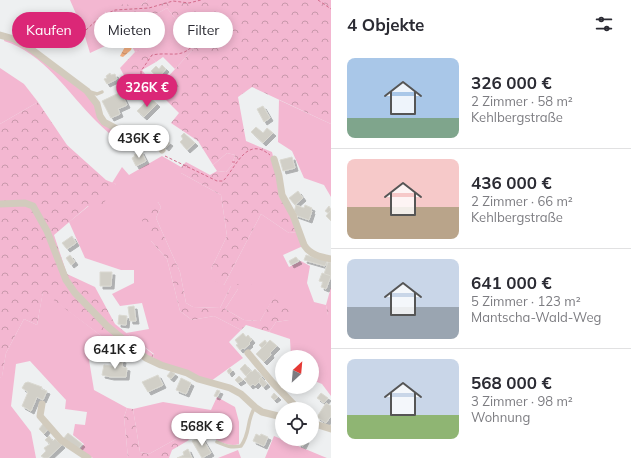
<!DOCTYPE html>
<html lang="de">
<meta charset="utf-8">
<style>
body{margin:0;font-family:Mulish,sans-serif;background:#f7f7f7;color:#2b2b33;height:100vh;display:flex;flex-direction:column;font-size:15px;white-space:nowrap}
*{box-sizing:border-box;margin:0}
p{font-size:13px;color:#7c7c81}
.icon{flex:none;width:22px;height:22px;fill:none;stroke:currentColor;stroke-width:2;stroke-linecap:round;stroke-linejoin:round}
.map{position:relative;flex:1;overflow:hidden}
.drawer{display:flex;flex-direction:column;background:#fff;width:300px}
.drawer>*{flex:none}
.hud{position:absolute;left:12px;top:12px;width:259px;height:36px;display:flex;gap:8px}
.needle{width:26px;rotate:26deg}
.controls{position:absolute;left:275px;top:350px;display:grid;gap:8px}
.controls a{display:grid;place-items:center;width:44px;height:44px;border-radius:50%;background:#fff;box-shadow:0 2px 10px #0003;font-size:20px}
.price{position:absolute;translate:-50% -34px;padding:0 9px;border-radius:14px;background:#fff;color:#222;font-size:13px;line-height:26px;filter:drop-shadow(0 1px 2px #0008)}
.price::after{content:'';position:absolute;left:50%;top:24px;width:12px;height:9px;margin-left:-6px;background:inherit;clip-path:polygon(0 0,100% 0,50% 100%)}
.price.current{background:#db2777;color:#fff}
ul{padding:0;list-style:none}
li{display:flex;align-items:center;gap:12px;height:100px;padding:0 16px}
li+li{border-top:1px solid #e1e1e2}
li span{display:grid;place-items:center;flex:none;width:112px;height:80px;border-radius:8px;color:#555}
li>.icon{margin-inline-start:auto}
span .icon{width:48px;height:48px;fill:#fffc;stroke-width:1}
li b{font-size:17px}
h2{display:flex;justify-content:space-between;align-items:center;height:48px;padding:0 16px;font-size:17px}
.chip{padding:0 14px;border-radius:18px;background:#fff;box-shadow:0 2px 10px #0003;font-size:14px;line-height:36px}
.chip.current{background:#db2777;color:#fff}
main{display:flex;flex:1;min-height:0}
.map>svg:first-child{display:block}
.grass{fill:#f3b7d1}
.forest{fill:url(#forest-crowns)}
.water{fill:url(#water-ripples)}
.building{fill:#d1cfc7;stroke:#dad9d1;filter:url(#shadow)}
.lines{fill:none;stroke-linecap:round;stroke-linejoin:round}
.path{stroke:#d46c8c;stroke-width:1;stroke-dasharray:3 2;stroke-linecap:butt}
.lane{stroke:#d2cbbd;stroke-width:3.5}
.street{stroke:#d2cbbd;stroke-width:7}
</style>
<main>
<div class="map">
<svg width="331" height="458" viewBox="0 0 331 458">
<defs>
<pattern id="forest-crowns" width="20" height="18" patternUnits="userSpaceOnUse"><rect width="20" height="18" fill="#f3b7d1"/><path d="M2 6a3 3 0 1 1 6 0M12 15a3 3 0 1 1 6 0" fill="none" stroke="#c898ab"/></pattern>
<pattern id="water-ripples" width="26" height="14" patternUnits="userSpaceOnUse"><rect width="26" height="14" fill="#f4af80"/><path d="M2 4q2-2 4 0t4 0M15 11q2-2 4 0t4 0" fill="none" stroke="#c9916a"/></pattern>
<filter id="shadow"><feDropShadow dx="3" dy="3" stdDeviation="0" flood-color="#0004"/></filter>
</defs>
<rect width="100%" height="100%" fill="#eef0f1"/>
<g class="grass">
<path d="M70 0H147L141 5 105 12 118 40 90 53 83 30Z"/>
<path d="M167 8 196 46 175 69 163 57 156 62 144 49 135 52 126 36 121 19 128 13 151 17Z"/>
<path d="M5 37 18 42 86 93 95 105 99 119 118 132 119 142C111 135 103 128 96 121 68 93 44 53 4 41Z"/>
<path d="M0 68 24 84 38 102 0 124Z"/>
<path d="M279 100 331 124V197L324 185 304 178 292 151 278 142Z"/>
<path d="M227 153 235 155 232 165 226 172 217 171 213 165Z"/>
<path d="M162 156 181 167V173L221 195 227 236 211 269 224 285 261 214 289 233 297 232 303 246 283 255 289 267 301 261 310 266 307 283 314 302 326 305 328 315 331 316V396L322 384 312 380V357H291L290 339 269 332 276 322 289 320 276 294 260 321 244 320 225 309 238 289 231 286 220 308 193 307 186 303 180 272 156 218 161 207 158 202 151 241 167 259 180 311 192 320 214 316 241 330 229 342 243 358 211 381 153 361 154 354 126 333 149 329 142 303 120 306 112 294 134 283V270H121L85 258 69 222 116 184 112 183 122 167 129 175Z"/>
<path d="M43 291 104 338 89 360 94 390 127 408 124 417 128 458H93L79 451 84 444 73 435 75 424 85 425 87 412 65 409 66 400 30 361 16 364 11 406 31 432 36 458H0V378L2 376 6 353 24 319 37 325Z"/>
<path d="M217 397 235 407 239 422V444C231 447 219 443 212 436 207 431 204 423 200 416L180 425 185 434 149 454 140 452 133 409 163 402 211 410Z"/>
<path d="M274 436 322 456 327 458H265Z"/>
<path d="M238 450 241 458H218Z"/>
</g>
<g class="forest">
<path d="M147 0H331V124L252 87 238 97 246 141 272 152 278 178 279 196 292 217 297 232 289 233 261 214 224 285 213 280 211 269 227 236 221 195 181 173V167L186 162 210 175 217 171 226 172 232 165 235 155 227 153 213 165 198 141 171 123 179 113 156 90 196 46 167 8 151 17 128 13 121 19 126 36 118 40 105 11 111 4 141 5Z"/>
<path d="M144 48 156 62 142 70 145 74 128 83 120 68 135 52Z"/>
<path d="M38 102 67 145 106 180 116 184 100 209 88 206 54 235 67 274 95 287 115 324 154 355 153 361 132 355 112 336 104 338 43 292 37 325 24 319 6 353 2 377 0 378V124Z"/>
<path d="M158 202 161 207 156 218 180 272 186 303 193 307 220 308 231 286 248 281 252 284 238 289 225 309 244 320 260 321 276 293 285 295 295 312 289 320 276 322 269 332 246 325 241 330 214 316 192 320 180 311 167 259 151 241 142 220Z"/>
<path d="M331 287V316H328L326 305Z"/>
<path d="M127 408 133 409 140 452 149 454 185 434 189 440 172 450 169 458H128L124 417Z"/>
</g>
<path class="water" d="M126 45H129L132 47 131 50 123 57 120 56Z"/>
<g class="building">
<path d="M162 65 166 69 158 78 151 71 156 66 159 69Z"/>
<path d="M110 73 111 75 115 74 117 79 107 84 104 79 107 78 106 76Z"/>
<path d="M121 92 127 105 118 109 120 114 111 118 102 101Z"/>
<path d="M150 98 157 104 144 117 137 111Z"/>
<path d="M263 106 270 118 264 122 257 109Z"/>
<path d="M256 127 263 133 267 128 273 133 263 143 251 132Z"/>
<path d="M125 133 128 137 125 140 122 136Z"/>
<path d="M184 133 195 143 187 150 180 142 183 139 181 136Z"/>
<path d="M164 139 170 143 166 148 161 144Z"/>
<path d="M141 151 146 161 136 166 132 158 135 156 134 155Z"/>
<path d="M292 157 295 168 283 171 280 160Z"/>
<path d="M298 191 303 198 295 205 289 198Z"/>
<path d="M296 205 304 208 305 205 312 208 311 211H312L309 220 295 215 296 213 294 212Z"/>
<path d="M329 206 331 210 328 213 325 211Z"/>
<path d="M331 210V221L326 216Z"/>
<path d="M72 236 76 243 67 249 62 243Z"/>
<path d="M70 255 75 262 71 265 66 258Z"/>
<path d="M306 255 327 261 325 266 304 260Z"/>
<path d="M296 257 299 261 291 265 289 261Z"/>
<path d="M328 262 331 263V276L324 274Z"/>
<path d="M100 272H112L111 286H100Z"/>
<path d="M322 273 331 276 326 289 321 287 323 282 319 281Z"/>
<path d="M134 306 136 321H130L128 307Z"/>
<path d="M119 315 127 316 126 325 118 324Z"/>
<path d="M243 333 246 337 248 335 252 340 249 343 250 344 244 349 243 348 240 350 236 345 238 344 235 340Z"/>
<path d="M265 340 267 343 262 348 259 345Z"/>
<path d="M270 340 277 346 270 353 271 355 264 362 256 354Z"/>
<path d="M117 343 123 348 124 357 111 358 103 355 105 348 115 350Z"/>
<path d="M122 357 121 360H123L122 367 127 368 126 377H111L102 375 104 365 118 367V365H115V358Z"/>
<path d="M245 364 251 371 246 376 240 369Z"/>
<path d="M230 368 232 371 229 374 227 371Z"/>
<path d="M255 369 262 377 259 379 260 381 255 386 253 384 250 386 244 379 247 377 246 376 251 371 252 372Z"/>
<path d="M171 371 175 374 171 379 167 376Z"/>
<path d="M158 375 163 385 148 392 142 382Z"/>
<path d="M239 376 243 380 238 383 235 380Z"/>
<path d="M261 377 267 384 263 387 259 382 260 381 259 379Z"/>
<path d="M181 378 191 383 186 394 176 390Z"/>
<path d="M28 382 42 387 41 389 47 391 43 400 37 397 31 411 22 406 28 392 22 388 25 383Z"/>
<path d="M217 390 220 391 217 397 214 396Z"/>
<path d="M274 393 278 397 274 400 271 397Z"/>
<path d="M321 393 328 398 324 403 317 398Z"/>
<path d="M326 403 331 406V416L326 423 317 417Z"/>
<path d="M43 424 48 429 44 434 39 429Z"/>
<path d="M196 426 201 436 195 439 190 430Z"/>
<path d="M68 433 82 444 77 450 63 439Z"/>
<path d="M256 434 260 436 261 434 268 437 264 446 253 441Z"/>
<path d="M49 436 53 441 55 439 62 445 48 458H44L41 456 46 451 44 448 50 444 45 440Z"/>
<path d="M201 436 211 453 202 458 192 441Z"/>
<path d="M300 439 306 440 303 446 298 444Z"/>
<path d="M188 449 192 458H177L184 455 183 452Z"/>
</g>
<g class="lines">
<g class="path">
<path d="M318 0 331 9"/>
<path d="M86 30 100 17 115 10 149 8 173 1 189 3 201 0"/>
<path d="M141 79V71L152 55C173 51 181 61 197 41"/>
<path d="M165 156 217 181H223C236 168 246 135 270 155"/>
<path d="M232 162H236"/>
</g>
<g class="lane">
<path d="M90 92 97 94 102 92"/>
<path d="M217 442C226 446 231 448 241 446 251 432 246 421 255 407"/>
</g>
<g class="street">
<path d="M0 35 14 39 27 46 87 91 97 104 100 116 104 122 119 130H141L153 138 162 150"/>
<path d="M274 159 279 176 282 195 293 215 304 245C310 255 321 257 331 259"/>
<path d="M0 204 25 203 33 206 47 231 66 280 75 293 107 326 146 358 161 365 187 373 198 379 230 388 241 394 256 408 262 412 282 417"/>
<path d="M248 353 272 382 298 409"/>
<path d="M42 404 40 416 61 440 88 458"/>
<path d="M312 423 331 429"/>
</g>
</g>
</svg>
<div class="controls">
<a><svg class="needle" viewBox="-14 -14 28 28"><path d="M0-13l5 13h-10z" fill="#e53935"/><path d="M0 13l5-13h-10z" fill="#7c7c81"/></svg></a>
<a><svg class="icon" aria-label="locate" viewBox="0 0 24 24"><circle cx="12" cy="12" r="6"/><path d="M12 2v4M12 18v4M2 12h4M18 12h4"/></svg></a>
</div>
<b class="price current" style="left:147px;top:108px">326K €</b>
<b class="price" style="left:139px;top:159px">436K €</b>
<b class="price" style="left:115px;top:370px">641K €</b>
<b class="price" style="left:202px;top:447px">568K €</b>
<div class="hud">
<a class="chip current">Kaufen</a>
<a class="chip">Mieten</a>
<a class="chip">Filter</a>
</div>
</div>
<section class="drawer">
<h2>4 Objekte<svg class="icon" aria-label="filters" viewBox="0 0 24 24"><path d="M4 7h16M4 17h16"/><circle cx="9" cy="7" r="2"/><circle cx="15" cy="17" r="2"/></svg></h2>
<ul>
<li><span style="background:linear-gradient(#a9c7e8 75%,#7fa58c 0)"><svg class="icon" aria-label="home" viewBox="0 0 24 24"><path d="M3 11l9-7 9 7M6 9v11h12V9"/></svg></span><div><b>326 000 €</b><p>2 Zimmer · 58 m²</p><p>Kehlbergstraße</p></div></li>
<li><span style="background:linear-gradient(#f6c9c9 60%,#b9a48a 0)"><svg class="icon" aria-label="home" viewBox="0 0 24 24"><path d="M3 11l9-7 9 7M6 9v11h12V9"/></svg></span><div><b>436 000 €</b><p>2 Zimmer · 66 m²</p><p>Kehlbergstraße</p></div></li>
<li><span style="background:linear-gradient(#c9d6e8 60%,#9aa5b1 0)"><svg class="icon" aria-label="home" viewBox="0 0 24 24"><path d="M3 11l9-7 9 7M6 9v11h12V9"/></svg></span><div><b>641 000 €</b><p>5 Zimmer · 123 m²</p><p>Mantscha-Wald-Weg</p></div></li>
<li><span style="background:linear-gradient(#c9d6e8 70%,#8fb573 0)"><svg class="icon" aria-label="home" viewBox="0 0 24 24"><path d="M3 11l9-7 9 7M6 9v11h12V9"/></svg></span><div><b>568 000 €</b><p>3 Zimmer · 98 m²</p><p>Wohnung</p></div></li>
</ul>
</section>
</main>
